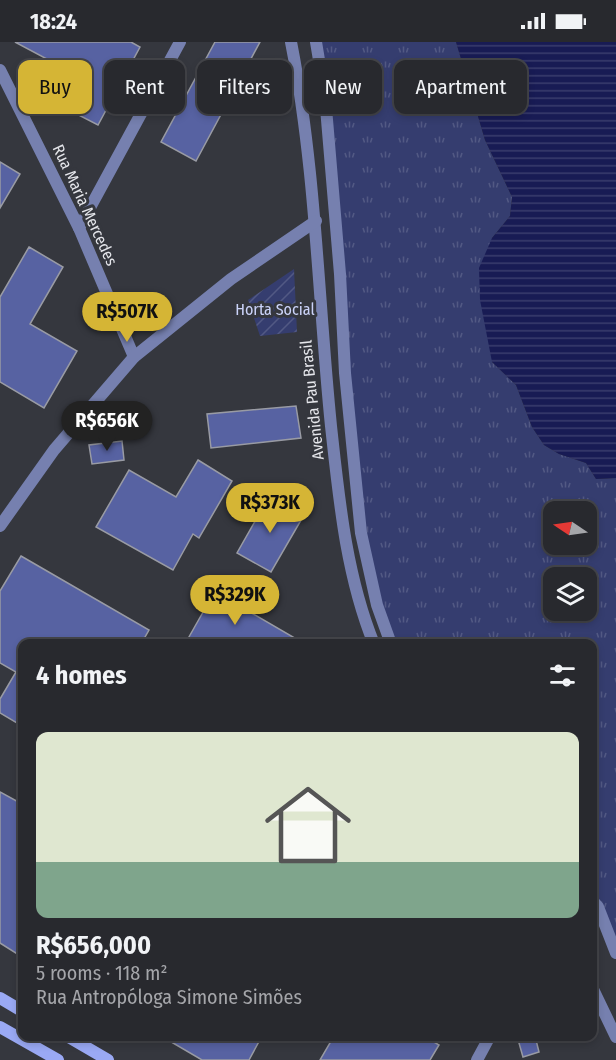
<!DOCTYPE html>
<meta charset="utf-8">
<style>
body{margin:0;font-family:"Fira Sans Condensed",sans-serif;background:#303136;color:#f1f3f6;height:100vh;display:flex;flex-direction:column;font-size:22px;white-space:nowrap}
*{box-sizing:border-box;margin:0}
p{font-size:20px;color:#a5a6aa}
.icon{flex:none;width:33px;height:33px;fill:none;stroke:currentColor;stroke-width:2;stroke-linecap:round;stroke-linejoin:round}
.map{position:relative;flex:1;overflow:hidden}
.side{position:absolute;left:18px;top:597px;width:579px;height:402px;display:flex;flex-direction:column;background:#28292e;border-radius:12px;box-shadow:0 3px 9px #0003,0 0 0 2px #44454a}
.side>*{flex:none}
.banner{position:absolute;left:18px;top:18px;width:580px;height:54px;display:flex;gap:12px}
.needle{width:39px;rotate:283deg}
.buttons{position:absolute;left:543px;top:459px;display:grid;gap:12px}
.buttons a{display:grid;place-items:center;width:54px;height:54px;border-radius:12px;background:#28292e;box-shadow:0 3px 9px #0003,0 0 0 2px #44454a;font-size:30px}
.price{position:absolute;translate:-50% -51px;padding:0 14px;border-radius:21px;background:#d5b535;color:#111;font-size:20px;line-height:39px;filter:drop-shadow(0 2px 3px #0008)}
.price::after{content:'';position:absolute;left:50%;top:36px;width:18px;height:14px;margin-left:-9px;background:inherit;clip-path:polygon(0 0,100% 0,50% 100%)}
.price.current{background:#222;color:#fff}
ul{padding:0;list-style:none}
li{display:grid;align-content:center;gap:12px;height:318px;padding:0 18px}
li+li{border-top:2px solid #44454a}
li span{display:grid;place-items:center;height:186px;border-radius:12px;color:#555}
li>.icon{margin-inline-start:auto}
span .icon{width:108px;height:108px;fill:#fffc;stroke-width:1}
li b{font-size:26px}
h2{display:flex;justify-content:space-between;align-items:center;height:72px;padding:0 18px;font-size:26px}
.pill{padding:0 21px;border-radius:12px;background:#28292e;box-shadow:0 3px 9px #0003,0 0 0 2px #44454a;font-size:21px;line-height:54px}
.pill.current{background:#d5b535;color:#111}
.status{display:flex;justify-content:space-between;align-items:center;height:42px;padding:0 30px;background:#28292e;direction:ltr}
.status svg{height:16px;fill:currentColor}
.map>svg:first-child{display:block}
.grass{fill:url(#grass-tufts);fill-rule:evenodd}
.garden{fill:url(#garden-furrows)}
.water{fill:url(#water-rules)}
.building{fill:#5762a2;stroke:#999ba4;stroke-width:1.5}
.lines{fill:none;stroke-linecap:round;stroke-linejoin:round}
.street{stroke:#7680af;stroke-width:12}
.secondary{stroke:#9aa9f4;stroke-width:12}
.labels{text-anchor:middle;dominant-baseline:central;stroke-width:6;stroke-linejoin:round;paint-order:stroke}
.street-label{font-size:16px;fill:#e5e6eb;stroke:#35373e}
.park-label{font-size:16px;fill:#cbd3f9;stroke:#35373e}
</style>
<div class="status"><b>18:24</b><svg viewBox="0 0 49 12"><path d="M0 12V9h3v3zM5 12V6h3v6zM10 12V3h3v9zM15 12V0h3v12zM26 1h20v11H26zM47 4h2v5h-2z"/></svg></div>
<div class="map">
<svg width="616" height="1018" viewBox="0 0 616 1018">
<defs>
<pattern id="grass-tufts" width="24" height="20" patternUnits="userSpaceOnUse" patternTransform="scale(1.5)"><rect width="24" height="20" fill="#353d6f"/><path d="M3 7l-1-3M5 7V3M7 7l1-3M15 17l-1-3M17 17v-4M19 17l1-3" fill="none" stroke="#525984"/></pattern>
<pattern id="garden-furrows" width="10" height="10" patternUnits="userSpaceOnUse" patternTransform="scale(1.5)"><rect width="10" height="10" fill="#353d6f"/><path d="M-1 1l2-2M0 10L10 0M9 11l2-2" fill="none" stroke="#525984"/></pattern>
<pattern id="water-rules" width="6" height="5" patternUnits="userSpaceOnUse" patternTransform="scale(1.5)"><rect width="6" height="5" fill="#181b54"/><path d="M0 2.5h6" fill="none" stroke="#393c6d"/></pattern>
</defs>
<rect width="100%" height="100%" fill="#35373e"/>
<path class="grass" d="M316 0H456L485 98 512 155 510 174 492 196V320L516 343 532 385 544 403 559 412 586 421 596 437 616 436V911L593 858 592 602 391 601 361 491ZM554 470H586V502H554ZM554 536H586V568H554Z"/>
<path class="garden" d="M294 227 297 290 260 294 248 258Z"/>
<path class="water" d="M456 0H616V436L596 437 586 421 559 412 544 403 532 385 516 343 492 320 480 258 479 226 492 196 510 174 512 155 485 98Z"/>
<g class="building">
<path d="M15 0H131L140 5 98 83 63 65 79 34Z"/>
<path d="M215 0H260L196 119 161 100Z"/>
<path d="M0 120 20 132 0 166Z"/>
<path d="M29 205 63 225 30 282 77 309 44 366 0 340V255Z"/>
<path d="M296 364 301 396 211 406 207 372Z"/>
<path d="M122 399 124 418 92 422 89 403Z"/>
<path d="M198 418 232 439 199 496 193 492 173 528 96 485 129 428 176 455Z"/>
<path d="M270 453 304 473 271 530 237 511Z"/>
<path d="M21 514 149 588 141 602H22V684L0 671V657L16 630 0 621V549Z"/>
<path d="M215 549 248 569 305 602H185Z"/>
<path d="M0 750 22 762V915L0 901Z"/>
<path d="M161 994H262L249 1018H202Z"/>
<path d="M334 994H424L439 1003 430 1018H320Z"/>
<path d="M517 994H535L539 1010 523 1015Z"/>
</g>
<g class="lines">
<g class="street">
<path d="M291 0C316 127 318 256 331 384 339 457 346 533 374 602"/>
<path d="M316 0 325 54 340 232 345 331 361 491 377 563 391 602"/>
<path d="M0 28 79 186 134 315"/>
<path d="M79 186 180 0"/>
<path d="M0 484 54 408 134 315 231 237 316 179"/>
<path d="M592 858 598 865 616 911"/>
<path d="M592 945 616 995"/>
<path d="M477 1018 490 994"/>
</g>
<g class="secondary">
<path d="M0 956 22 969"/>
<path d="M0 985 58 1018"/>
<path d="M67 994 108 1018"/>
</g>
</g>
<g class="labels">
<g class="street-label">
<text transform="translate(85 163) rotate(65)">Rua Maria Mercedes</text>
<text transform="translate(312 358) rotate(-96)">Avenida Pau Brasil</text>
</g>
<g class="park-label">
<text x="275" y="267">Horta Social</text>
</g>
</g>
</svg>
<div class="buttons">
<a><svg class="needle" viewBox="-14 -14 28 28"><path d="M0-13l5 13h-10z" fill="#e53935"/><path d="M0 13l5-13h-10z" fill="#a5a6aa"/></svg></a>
<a><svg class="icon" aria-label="layers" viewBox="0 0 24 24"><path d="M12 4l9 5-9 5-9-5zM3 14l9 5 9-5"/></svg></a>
</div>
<b class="price" style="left:127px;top:301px">R$507K</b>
<b class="price current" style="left:107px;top:410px">R$656K</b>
<b class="price" style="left:270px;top:492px">R$373K</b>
<b class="price" style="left:235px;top:584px">R$329K</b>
<div class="banner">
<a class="pill current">Buy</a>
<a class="pill">Rent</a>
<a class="pill">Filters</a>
<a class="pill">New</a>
<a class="pill">Apartment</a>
</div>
<section class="side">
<h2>4 homes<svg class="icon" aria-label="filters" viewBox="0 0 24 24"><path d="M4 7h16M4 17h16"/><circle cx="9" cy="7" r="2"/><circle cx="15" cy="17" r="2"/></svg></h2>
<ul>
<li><span style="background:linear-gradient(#dfe7d0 70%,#7fa58c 0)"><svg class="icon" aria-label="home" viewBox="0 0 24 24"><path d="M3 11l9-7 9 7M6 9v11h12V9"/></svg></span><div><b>R$656,000</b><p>5 rooms · 118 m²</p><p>Rua Antropóloga Simone Simões</p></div></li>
</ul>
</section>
</div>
